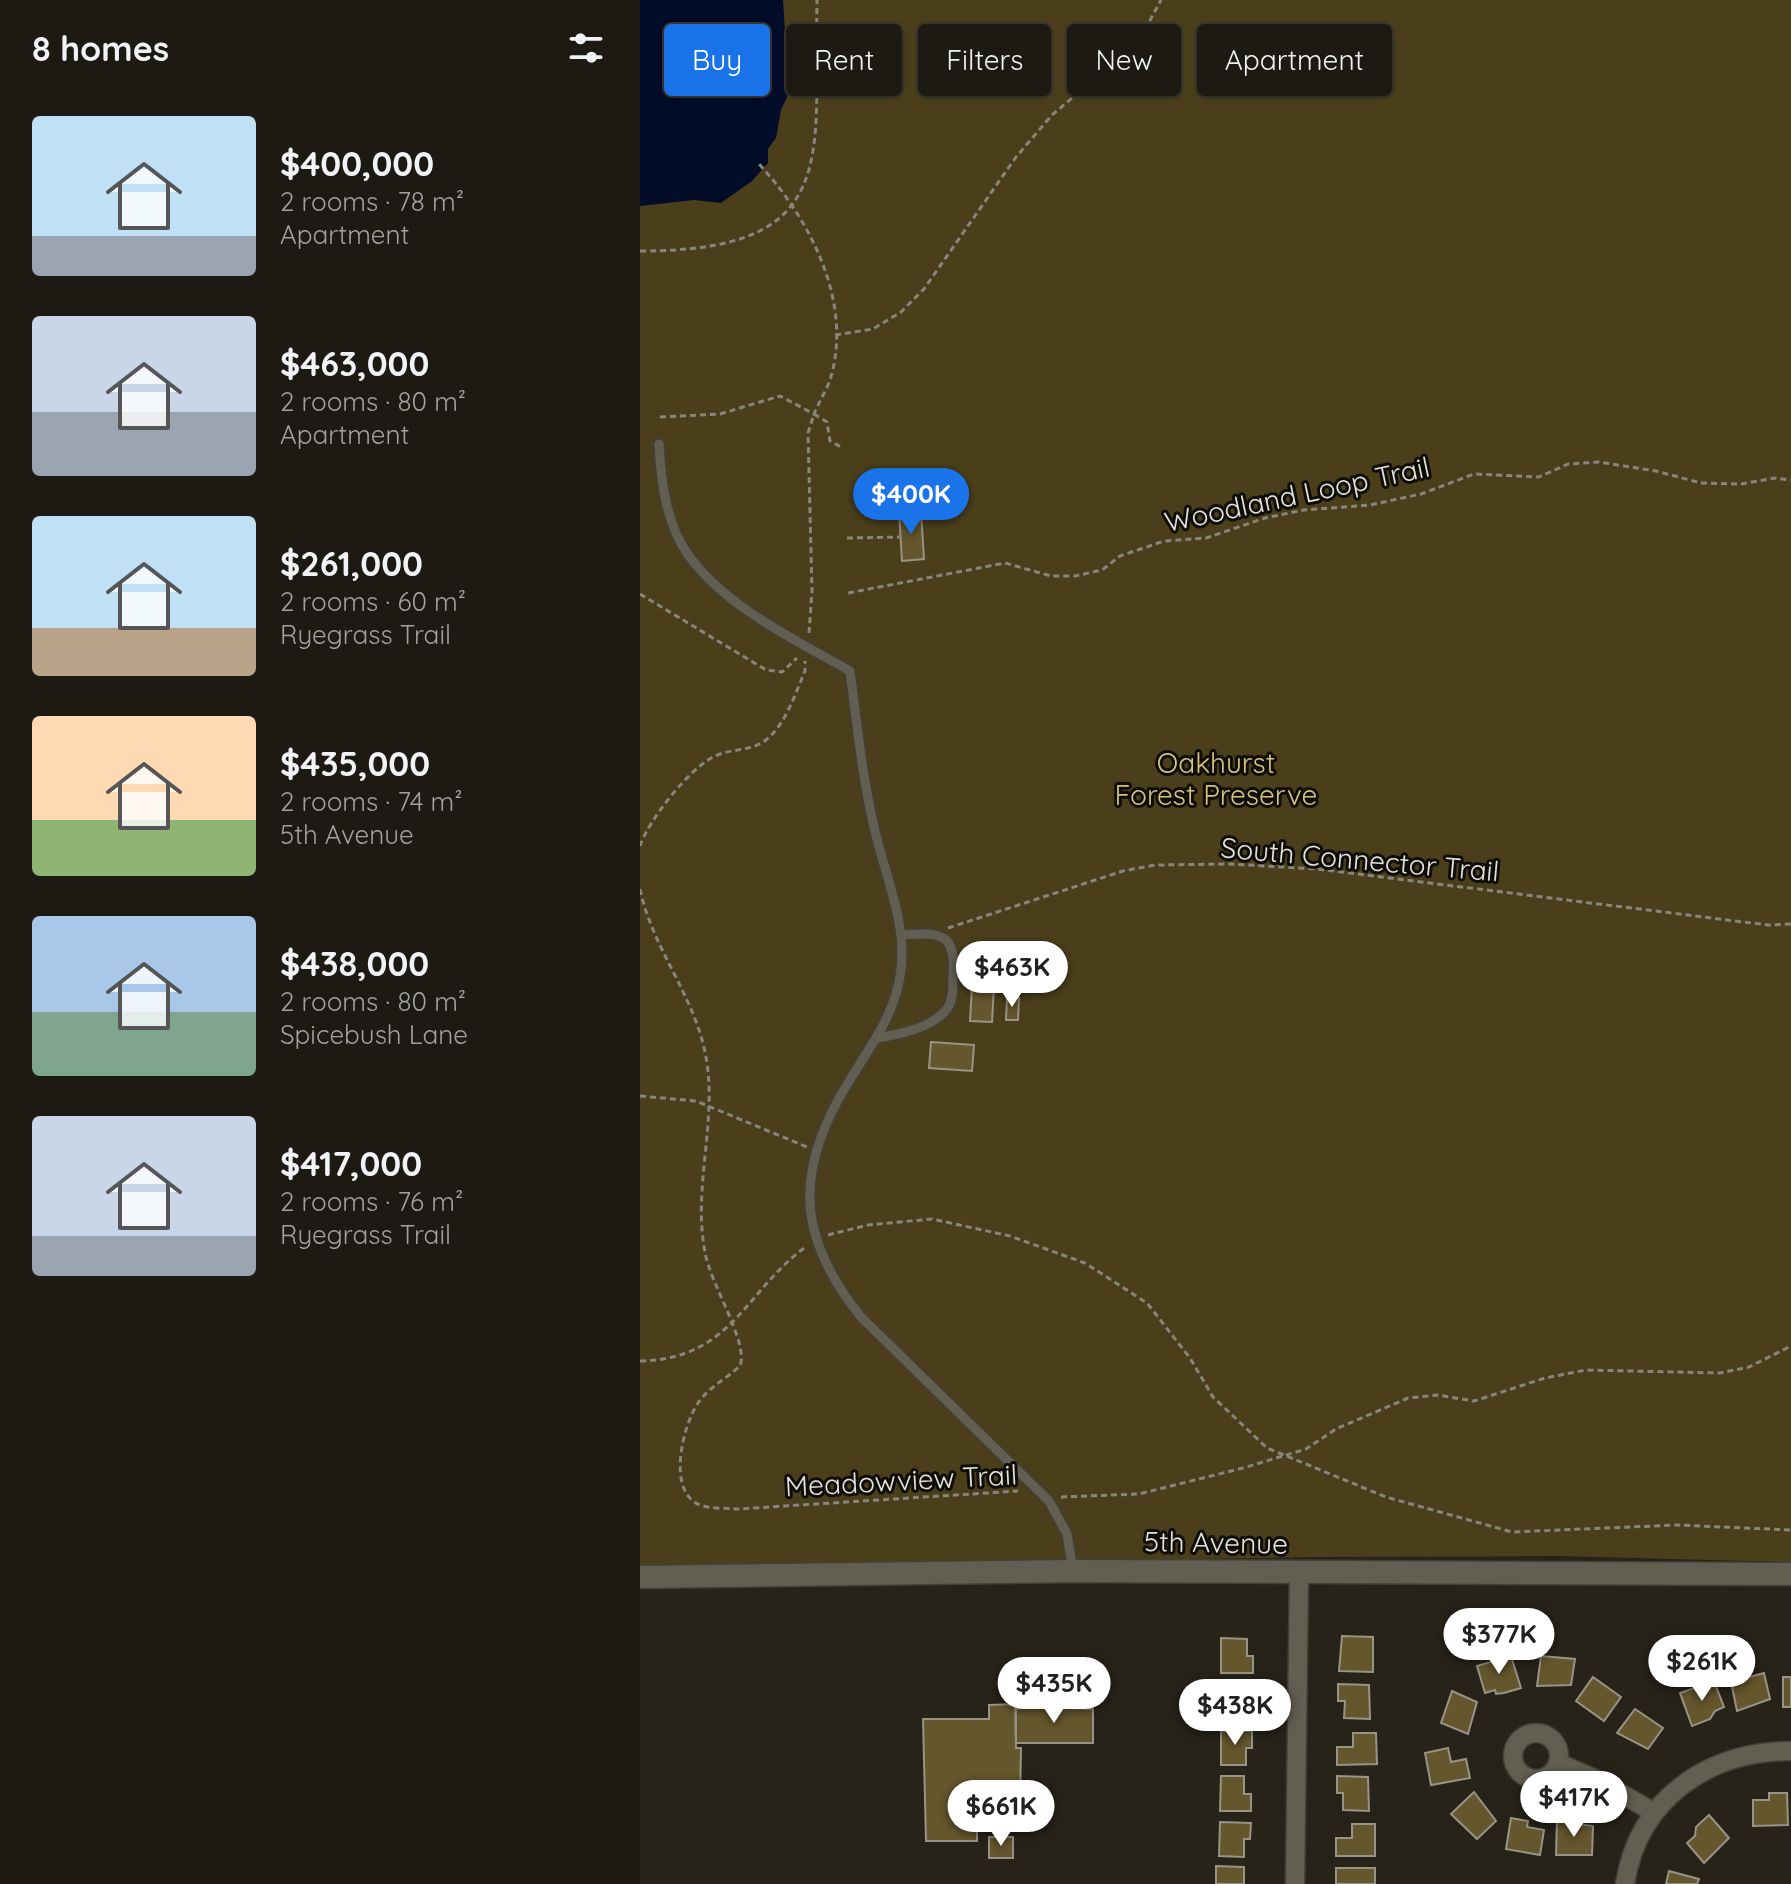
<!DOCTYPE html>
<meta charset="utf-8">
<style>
body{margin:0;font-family:Quicksand,sans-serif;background:#2a2721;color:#f1f3f6;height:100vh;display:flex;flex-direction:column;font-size:30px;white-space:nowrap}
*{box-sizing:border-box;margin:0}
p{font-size:26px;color:#a0a1a0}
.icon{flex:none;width:44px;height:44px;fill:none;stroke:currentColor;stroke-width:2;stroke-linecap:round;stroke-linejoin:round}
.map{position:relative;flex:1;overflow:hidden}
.panel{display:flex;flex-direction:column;background:#1d1a13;width:640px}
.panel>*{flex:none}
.top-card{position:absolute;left:24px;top:24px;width:760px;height:72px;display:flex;gap:16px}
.price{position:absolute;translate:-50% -68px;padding:0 18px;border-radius:28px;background:#fff;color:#222;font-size:26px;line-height:52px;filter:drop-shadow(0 2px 4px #0008)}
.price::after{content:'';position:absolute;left:50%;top:48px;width:24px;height:18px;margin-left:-12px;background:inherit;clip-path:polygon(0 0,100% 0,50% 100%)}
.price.current{background:#1a73e8;color:#fff}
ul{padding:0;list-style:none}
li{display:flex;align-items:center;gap:24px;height:200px;padding:0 32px}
li span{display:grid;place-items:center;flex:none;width:224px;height:160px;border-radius:8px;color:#555}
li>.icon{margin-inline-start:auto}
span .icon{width:96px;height:96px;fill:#fffc;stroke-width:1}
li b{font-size:34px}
h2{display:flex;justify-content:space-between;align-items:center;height:96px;padding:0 32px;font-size:34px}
.chip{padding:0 28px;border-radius:8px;background:#1d1a13;box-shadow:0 2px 6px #0004,0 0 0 2px #3b3833;font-size:28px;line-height:72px}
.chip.current{background:#1a73e8;color:#fff}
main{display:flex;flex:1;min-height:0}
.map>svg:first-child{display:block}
.green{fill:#4b3f1b}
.water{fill:#030d29}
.building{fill:#64562d;stroke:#989387;stroke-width:2}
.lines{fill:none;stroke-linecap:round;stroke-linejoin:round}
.service-casing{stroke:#434038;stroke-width:12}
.minor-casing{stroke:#434038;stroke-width:21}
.tertiary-casing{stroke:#434038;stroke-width:25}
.path{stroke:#88857c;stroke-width:3;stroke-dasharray:6 4;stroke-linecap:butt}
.service{stroke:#625e52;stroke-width:9}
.minor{stroke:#625e52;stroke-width:18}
.tertiary{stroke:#625e52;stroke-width:22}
.labels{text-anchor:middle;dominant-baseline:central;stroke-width:6;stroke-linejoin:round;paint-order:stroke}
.street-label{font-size:28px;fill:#e4e2db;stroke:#0e0d08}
.park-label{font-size:28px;fill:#dac27e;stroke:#0e0d08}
</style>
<main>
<section class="panel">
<h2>8 homes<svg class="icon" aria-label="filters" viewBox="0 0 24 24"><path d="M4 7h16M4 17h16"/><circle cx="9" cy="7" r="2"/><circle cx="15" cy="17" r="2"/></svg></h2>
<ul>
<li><span style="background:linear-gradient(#bfe0f5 75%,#9aa5b1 0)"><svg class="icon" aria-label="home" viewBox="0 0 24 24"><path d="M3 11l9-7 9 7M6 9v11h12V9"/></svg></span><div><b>$400,000</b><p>2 rooms · 78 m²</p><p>Apartment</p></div></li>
<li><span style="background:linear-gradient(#c9d6e8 60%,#9aa5b1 0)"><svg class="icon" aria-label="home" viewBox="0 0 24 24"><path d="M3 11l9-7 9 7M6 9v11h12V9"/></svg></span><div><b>$463,000</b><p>2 rooms · 80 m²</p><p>Apartment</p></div></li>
<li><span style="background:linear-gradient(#bfe0f5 70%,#b9a48a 0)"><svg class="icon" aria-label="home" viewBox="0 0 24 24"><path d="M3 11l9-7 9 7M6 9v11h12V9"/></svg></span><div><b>$261,000</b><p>2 rooms · 60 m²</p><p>Ryegrass Trail</p></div></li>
<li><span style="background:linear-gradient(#ffd9b3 65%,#8fb573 0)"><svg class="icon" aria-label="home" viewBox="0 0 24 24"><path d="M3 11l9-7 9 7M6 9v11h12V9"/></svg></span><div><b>$435,000</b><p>2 rooms · 74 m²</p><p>5th Avenue</p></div></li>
<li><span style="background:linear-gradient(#a9c7e8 60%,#7fa58c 0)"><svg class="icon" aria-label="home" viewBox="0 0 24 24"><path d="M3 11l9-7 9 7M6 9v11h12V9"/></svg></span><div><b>$438,000</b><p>2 rooms · 80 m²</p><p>Spicebush Lane</p></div></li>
<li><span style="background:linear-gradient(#c9d6e8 75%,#9aa5b1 0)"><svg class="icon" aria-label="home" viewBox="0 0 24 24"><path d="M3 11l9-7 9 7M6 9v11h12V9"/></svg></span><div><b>$417,000</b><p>2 rooms · 76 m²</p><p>Ryegrass Trail</p></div></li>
</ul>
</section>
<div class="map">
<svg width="1151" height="1884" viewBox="0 0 1151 1884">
<rect width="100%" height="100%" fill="#272319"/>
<path class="green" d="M0 0H1151V1562L918 1556 676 1557 0 1567Z"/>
<path class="water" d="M0 0H143L149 93 141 110 136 138 128 149V163L112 181 81 203 54 200 0 206Z"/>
<g class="building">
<path d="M281 511 284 559 262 561 259 512Z"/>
<path d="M332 985 354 986 352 1022 330 1021Z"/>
<path d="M367 998H379L378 1020H366Z"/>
<path d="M291 1042 334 1045 332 1071 289 1068Z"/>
<path d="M702 1636 733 1637V1672L699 1671Z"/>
<path d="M581 1638 607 1639V1656H613V1673H581Z"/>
<path d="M871 1656 881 1688 864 1693 856 1694 855 1690 845 1693 837 1666Z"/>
<path d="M901 1656 935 1659 931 1685 897 1686Z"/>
<path d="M1124 1673 1130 1699 1097 1711 1091 1682Z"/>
<path d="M953 1677 981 1697 964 1721 936 1701Z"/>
<rect x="1143" y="1677" width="8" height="30"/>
<path d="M1074 1681 1084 1707 1075 1711 1070 1719 1052 1726 1040 1693Z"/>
<path d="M579 1683 606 1684V1703H612V1720L578 1719Z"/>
<path d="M698 1684 729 1685 730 1719 704 1718 705 1701H698Z"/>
<path d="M812 1691 837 1702 828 1734 801 1723Z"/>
<path d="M375 1704 376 1748H381L380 1801H374V1818H352V1828H337V1841H286L283 1719H349V1705Z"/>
<path d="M388 1706 453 1709V1743H376V1709Z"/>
<path d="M995 1709 1023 1728 1008 1749 977 1733Z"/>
<path d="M581 1731H612V1748H606V1765H581Z"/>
<path d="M713 1733H736L737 1764 697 1765V1747H713Z"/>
<path d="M808 1748 811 1762 826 1759 830 1778 791 1785 785 1753Z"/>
<path d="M581 1776H604V1794H611V1811H580Z"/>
<path d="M697 1776 728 1777 729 1811 703 1810V1793H697Z"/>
<path d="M834 1792 856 1821 837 1839 811 1814Z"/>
<path d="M1129 1793H1147L1148 1825 1113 1826V1800H1129Z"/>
<path d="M1069 1815 1089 1838 1064 1863 1047 1843 1055 1836 1056 1827Z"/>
<path d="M871 1818 888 1821 887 1827 904 1830 900 1855 866 1849Z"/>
<path d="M917 1821 953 1826 952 1855H916Z"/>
<path d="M580 1822 611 1823 610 1839H604V1857L579 1856Z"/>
<path d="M712 1824H735V1856H696V1838H712Z"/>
<rect x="349" y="1837" width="24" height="21"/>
<path d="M576 1866 604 1867V1884H576Z"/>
<rect x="696" y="1868" width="39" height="16"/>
<path d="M1029 1871 1059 1879 1057 1884H1026Z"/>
</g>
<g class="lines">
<g class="service-casing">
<g id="service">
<path d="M19 444C21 481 26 525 49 556 87 608 156 640 210 671 217 723 222 776 234 827 244 872 267 923 261 969 257 1011 232 1044 211 1078 154 1168 155 1235 221 1317L409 1501 427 1534 433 1571"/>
<path d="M238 1038C260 1034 292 1028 307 1009 313 1000 313 989 313 978 317 932 301 932 261 935"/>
</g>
</g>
<g class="minor-casing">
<g id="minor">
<circle cx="896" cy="1756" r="23"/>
<path d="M918 1763 958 1780 1013 1812"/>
<path d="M655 1884 659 1573"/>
<path d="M985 1884C998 1799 1068 1751 1151 1751"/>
</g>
</g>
<g class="tertiary-casing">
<path id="tertiary" d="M0 1577 433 1571 1151 1574"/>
</g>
<g class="path">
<path d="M0 251C203 251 174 159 177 0"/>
<path d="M195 335 233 329 261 312 284 289 376 157 412 115 444 88 485 67 521 0"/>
<path d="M20 417 80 414 140 396 174 414C179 402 186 391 190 380 214 303 170 219 119 164"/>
<path d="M207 538 261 537"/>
<path d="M208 593 365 563 411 576H435L462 570 480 556 524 541 566 538 625 518 664 510 730 505 781 494 834 474 899 477 928 464 959 462 1016 471 1061 483 1101 484 1135 478 1151 480"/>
<path d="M0 594 126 670 142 672 157 658"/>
<path d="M169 633 172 591 168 433 174 414 187 422 190 441 203 448"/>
<path d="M0 846C8 821 49 769 73 757 90 748 110 752 126 740 146 724 155 694 165 671V661"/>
<path d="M0 889C12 947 53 994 65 1052 79 1118 52 1186 65 1252 70 1284 109 1342 100 1366 86 1379 69 1387 58 1403 43 1425 26 1492 60 1505 72 1509 86 1508 98 1509L378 1491"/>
<path d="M308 928 483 871 515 865 591 864 677 869 1128 925 1151 924"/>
<path d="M0 1096 56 1101 167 1147"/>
<path d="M188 1235 228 1225 292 1219 370 1236 445 1263 507 1303 550 1358 573 1397 627 1448 746 1497 872 1532 1037 1525 1151 1530"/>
<path d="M0 1361C93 1359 105 1290 167 1246"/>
<path d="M421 1497 499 1494 603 1468 666 1449 696 1429 768 1398 797 1395 834 1401 905 1378 946 1370 1080 1373 1109 1367 1151 1346"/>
</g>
<use href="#service" class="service"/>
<use href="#minor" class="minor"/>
<use href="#tertiary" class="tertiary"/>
</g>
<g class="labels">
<g class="street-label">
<text transform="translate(657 494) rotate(-12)">Woodland Loop Trail</text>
<text transform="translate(720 859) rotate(5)">South Connector Trail</text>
<text transform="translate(261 1480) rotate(-3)">Meadowview Trail</text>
<text transform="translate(576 1542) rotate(1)">5th Avenue</text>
</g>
<g class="park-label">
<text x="576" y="762">Oakhurst<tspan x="576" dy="32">Forest Preserve</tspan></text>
</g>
</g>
</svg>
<b class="price current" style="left:271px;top:536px">$400K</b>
<b class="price" style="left:372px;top:1009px">$463K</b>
<b class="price" style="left:859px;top:1676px">$377K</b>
<b class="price" style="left:1062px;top:1703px">$261K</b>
<b class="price" style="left:414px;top:1725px">$435K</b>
<b class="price" style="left:595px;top:1747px">$438K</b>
<b class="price" style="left:934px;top:1839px">$417K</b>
<b class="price" style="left:361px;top:1848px">$661K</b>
<div class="top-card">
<a class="chip current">Buy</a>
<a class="chip">Rent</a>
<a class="chip">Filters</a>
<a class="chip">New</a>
<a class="chip">Apartment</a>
</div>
</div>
</main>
